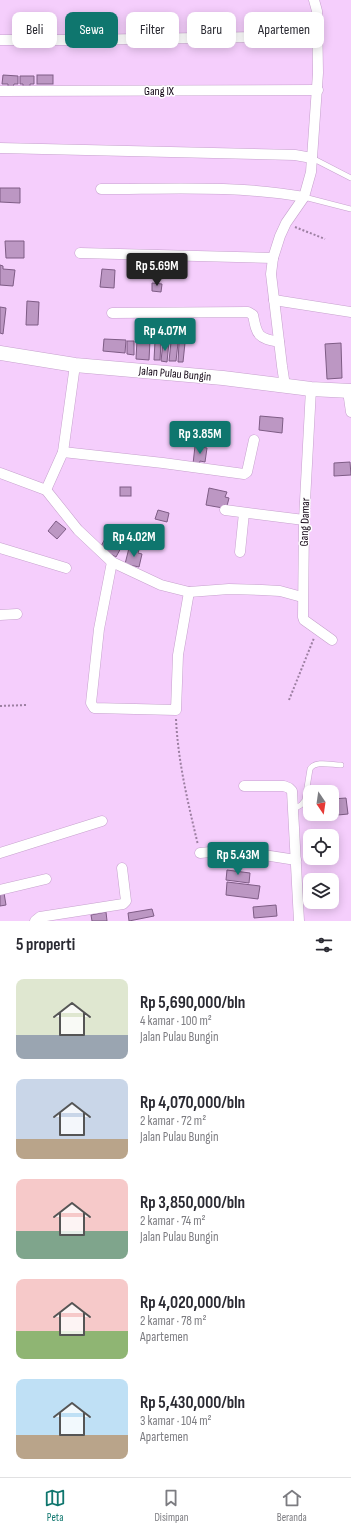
<!DOCTYPE html>
<html lang="id">
<meta charset="utf-8">
<style>
body{margin:0;font-family:"Sofia Sans Condensed",sans-serif;background:#f2f2f3;color:#2b2b33;height:100vh;display:flex;flex-direction:column;font-size:15px;white-space:nowrap}
*{box-sizing:border-box;margin:0}
p{font-size:13px;color:#7c7c81}
.icon{flex:none;width:22px;height:22px;fill:none;stroke:currentColor;stroke-width:2;stroke-linecap:round;stroke-linejoin:round}
.map{position:relative;height:921px;overflow:hidden}
.sheet{display:flex;flex-direction:column;background:#fff;flex:1}
.sheet>*{flex:none}
.hud{position:absolute;left:12px;top:12px;width:327px;height:36px;display:flex;gap:8px}
.needle{width:26px;rotate:167deg}
.controls{position:absolute;left:303px;top:785px;display:grid;gap:8px}
.controls a{display:grid;place-items:center;width:36px;height:36px;border-radius:8px;background:#fff;box-shadow:0 2px 10px #0003;font-size:20px}
.price{position:absolute;translate:-50% -34px;padding:0 9px;border-radius:4px;background:#0f766e;color:#fff;font-size:13px;line-height:26px;filter:drop-shadow(0 1px 2px #0008)}
.price::after{content:'';position:absolute;left:50%;top:24px;width:12px;height:9px;margin-left:-6px;background:inherit;clip-path:polygon(0 0,100% 0,50% 100%)}
.price.active{background:#222;color:#fff}
ul{padding:0;list-style:none}
li{display:flex;align-items:center;gap:12px;height:100px;padding:0 16px}
li span{display:grid;place-items:center;flex:none;width:112px;height:80px;border-radius:8px;color:#555}
li>.icon{margin-inline-start:auto}
span .icon{width:48px;height:48px;fill:#fffc;stroke-width:1}
li b{font-size:17px}
h2{display:flex;justify-content:space-between;align-items:center;height:48px;padding:0 16px;font-size:17px}
.tag{padding:0 14px;border-radius:8px;background:#fff;box-shadow:0 2px 10px #0003;font-size:14px;line-height:36px}
.tag.active{background:#0f766e;color:#fff}
.tab-bar{display:flex;justify-content:space-around;align-items:center;height:56px;border-top:1px solid #e1e1e2;background:#fff;font-size:11px;color:#7c7c81}
.tab-bar a{display:grid;justify-items:center;gap:2px}
.tab-bar .active{color:#0f766e}
.map>svg:first-child{display:block}
.building{fill:#bc97c3;stroke:#7e5c85}
.lines{fill:none;stroke-linecap:round;stroke-linejoin:round}
.lane-casing{stroke:#c6a1cd;stroke-width:6}
.street-casing{stroke:#c6a1cd;stroke-width:11}
.secondary-casing{stroke:#c6a1cd;stroke-width:15}
.path{stroke:#9c7fa1;stroke-width:2;stroke-dasharray:2 2;stroke-linecap:butt}
.lane{stroke:#fff;stroke-width:5}
.street{stroke:#fff;stroke-width:10}
.secondary{stroke:#fff;stroke-width:14}
.labels{text-anchor:middle;dominant-baseline:central;stroke-width:3;stroke-linejoin:round;paint-order:stroke}
.street-label{font-size:12px;fill:#130615;stroke:#fff}
</style>
<div class="map">
<svg width="351" height="921" viewBox="0 0 351 921">
<rect width="100%" height="100%" fill="#f5cefc"/>
<g class="building">
<path d="M3 75 18 76V84H14L13 87H8V84H2Z"/>
<rect x="37" y="75" width="16" height="9"/>
<path d="M20 76H34V84H30V87H23V84H20Z"/>
<path d="M0 188H20V203L0 202Z"/>
<path d="M5 241H24V258H6Z"/>
<path d="M145 264H158V272L144 271Z"/>
<path d="M0 265 3 266V269L15 270 13 286 0 285Z"/>
<path d="M171 265H180V275H170Z"/>
<path d="M102 269 115 270 114 288 100 287Z"/>
<path d="M152 283 162 284 161 292 152 291Z"/>
<path d="M27 301 39 302 38 325H26Z"/>
<path d="M0 307 6 308 3 334 0 333Z"/>
<path d="M104 339 126 340 125 353 103 351Z"/>
<path d="M137 340H150L149 360 136 359Z"/>
<path d="M127 341H134V355L127 354Z"/>
<path d="M155 341 161 342 160 360H154Z"/>
<path d="M163 342H169L167 362 161 361Z"/>
<path d="M171 342 178 343 176 361H169Z"/>
<path d="M179 343H185L183 362H178Z"/>
<path d="M341 343 342 378 327 379 325 344Z"/>
<path d="M260 416 283 418 282 433 259 430Z"/>
<path d="M195 446 207 448 205 462 200 461 199 465 193 464Z"/>
<path d="M350 462 351 475 334 476V463Z"/>
<rect x="120" y="487" width="11" height="9"/>
<path d="M209 488 227 492 225 497 229 498 227 506 224 505 223 508 206 505Z"/>
<path d="M158 510 169 513 167 522 155 519Z"/>
<path d="M56 521 66 529 57 539 48 531Z"/>
<path d="M106 537 122 546 116 557 100 548Z"/>
<path d="M129 548 139 550 138 553 142 554 139 567 125 564Z"/>
<path d="M346 798 348 814 328 816V814H332V799Z"/>
<path d="M227 870 250 873 249 883 226 880Z"/>
<path d="M227 882 260 886 258 899 226 895Z"/>
<path d="M4 893 6 905 0 906V894Z"/>
<path d="M276 905 277 916 254 918 253 907Z"/>
<path d="M152 909 154 916 129 921 128 913Z"/>
<path d="M106 912 107 921H92L91 915Z"/>
</g>
<g class="lines">
<g class="lane-casing">
<g id="lane">
<path d="M312 158 351 178"/>
<path d="M304 197 351 209"/>
<path d="M294 809 301 805 305 800 310 769C315 760 332 765 341 765"/>
</g>
</g>
<g class="street-casing">
<g id="street">
<path d="M0 40H79L317 36"/>
<path d="M0 91 318 90"/>
<path d="M0 148 295 155 312 158"/>
<path d="M101 189C168 189 238 185 304 197"/>
<path d="M80 253 273 258"/>
<path d="M274 300 351 312"/>
<path d="M112 313 248 312 253 315C257 336 258 338 279 342"/>
<path d="M285 386 282 366 271 274 273 258 280 236 286 223 304 197 311 172 318 73 317 11 314 0"/>
<path d="M311 389 304 520 303 617 304 620 332 640"/>
<path d="M348 391 351 412"/>
<path d="M63 452 163 463 244 474 247 472 254 440"/>
<path d="M0 473 46 490 78 530 112 562 161 585 189 592 229 589 262 590 280 591 302 597"/>
<path d="M46 490 63 452 75 365"/>
<path d="M225 510 304 520"/>
<path d="M0 548 66 568"/>
<path d="M240 552 244 513"/>
<path d="M112 562 99 629 91 703 94 708 176 710 178 655 189 592"/>
<path d="M0 615 17 614"/>
<path d="M244 786H284L289 788 292 791 299 921"/>
<path d="M0 853 102 821"/>
<path d="M200 853 232 850 296 860"/>
<path d="M0 890 46 879"/>
<path d="M35 921 40 917 123 904 126 901 122 868"/>
</g>
</g>
<g class="secondary-casing">
<path id="secondary" d="M0 353 75 365 223 378 311 389 351 391"/>
</g>
<g class="path">
<path d="M295 227 325 239"/>
<path d="M289 700 314 638"/>
<path d="M0 706 26 705"/>
<path d="M176 719C178 762 188 803 198 845"/>
</g>
<use href="#lane" class="lane"/>
<use href="#street" class="street"/>
<use href="#secondary" class="secondary"/>
</g>
<g class="labels">
<g class="street-label">
<text x="159" y="91">Gang IX</text>
<text transform="translate(175 374) rotate(5)">Jalan Pulau Bungin</text>
<text transform="translate(305 522) rotate(-88)">Gang Damar</text>
</g>
</g>
</svg>
<div class="controls">
<a><svg class="needle" viewBox="-14 -14 28 28"><path d="M0-13l5 13h-10z" fill="#e53935"/><path d="M0 13l5-13h-10z" fill="#7c7c81"/></svg></a>
<a><svg class="icon" aria-label="locate" viewBox="0 0 24 24"><circle cx="12" cy="12" r="6"/><path d="M12 2v4M12 18v4M2 12h4M18 12h4"/></svg></a>
<a><svg class="icon" aria-label="layers" viewBox="0 0 24 24"><path d="M12 4l9 5-9 5-9-5zM3 14l9 5 9-5"/></svg></a>
</div>
<b class="price active" style="left:157px;top:287px">Rp 5.69M</b>
<b class="price" style="left:165px;top:352px">Rp 4.07M</b>
<b class="price" style="left:200px;top:455px">Rp 3.85M</b>
<b class="price" style="left:134px;top:558px">Rp 4.02M</b>
<b class="price" style="left:238px;top:876px">Rp 5.43M</b>
<div class="hud">
<a class="tag">Beli</a>
<a class="tag active">Sewa</a>
<a class="tag">Filter</a>
<a class="tag">Baru</a>
<a class="tag">Apartemen</a>
</div>
</div>
<section class="sheet">
<h2>5 properti<svg class="icon" aria-label="filters" viewBox="0 0 24 24"><path d="M4 7h16M4 17h16"/><circle cx="9" cy="7" r="2"/><circle cx="15" cy="17" r="2"/></svg></h2>
<ul>
<li><span style="background:linear-gradient(#dfe7d0 70%,#9aa5b1 0)"><svg class="icon" aria-label="home" viewBox="0 0 24 24"><path d="M3 11l9-7 9 7M6 9v11h12V9"/></svg></span><div><b>Rp 5,690,000/bln</b><p>4 kamar · 100 m²</p><p>Jalan Pulau Bungin</p></div></li>
<li><span style="background:linear-gradient(#c9d6e8 75%,#b9a48a 0)"><svg class="icon" aria-label="home" viewBox="0 0 24 24"><path d="M3 11l9-7 9 7M6 9v11h12V9"/></svg></span><div><b>Rp 4,070,000/bln</b><p>2 kamar · 72 m²</p><p>Jalan Pulau Bungin</p></div></li>
<li><span style="background:linear-gradient(#f6c9c9 65%,#7fa58c 0)"><svg class="icon" aria-label="home" viewBox="0 0 24 24"><path d="M3 11l9-7 9 7M6 9v11h12V9"/></svg></span><div><b>Rp 3,850,000/bln</b><p>2 kamar · 74 m²</p><p>Jalan Pulau Bungin</p></div></li>
<li><span style="background:linear-gradient(#f6c9c9 65%,#8fb573 0)"><svg class="icon" aria-label="home" viewBox="0 0 24 24"><path d="M3 11l9-7 9 7M6 9v11h12V9"/></svg></span><div><b>Rp 4,020,000/bln</b><p>2 kamar · 78 m²</p><p>Apartemen</p></div></li>
<li><span style="background:linear-gradient(#bfe0f5 70%,#b9a48a 0)"><svg class="icon" aria-label="home" viewBox="0 0 24 24"><path d="M3 11l9-7 9 7M6 9v11h12V9"/></svg></span><div><b>Rp 5,430,000/bln</b><p>3 kamar · 104 m²</p><p>Apartemen</p></div></li>
</ul>
</section>
<nav class="tab-bar">
<a class="active"><svg class="icon" aria-label="map" viewBox="0 0 24 24"><path d="M3 6l6-2 6 2 6-2v14l-6 2-6-2-6 2zM9 4v14M15 6v14"/></svg>Peta</a>
<a><svg class="icon" aria-label="saved" viewBox="0 0 24 24"><path d="M7 4h10v16l-5-4-5 4z"/></svg>Disimpan</a>
<a><svg class="icon" aria-label="home" viewBox="0 0 24 24"><path d="M3 11l9-7 9 7M6 9v11h12V9"/></svg>Beranda</a>
</nav>
